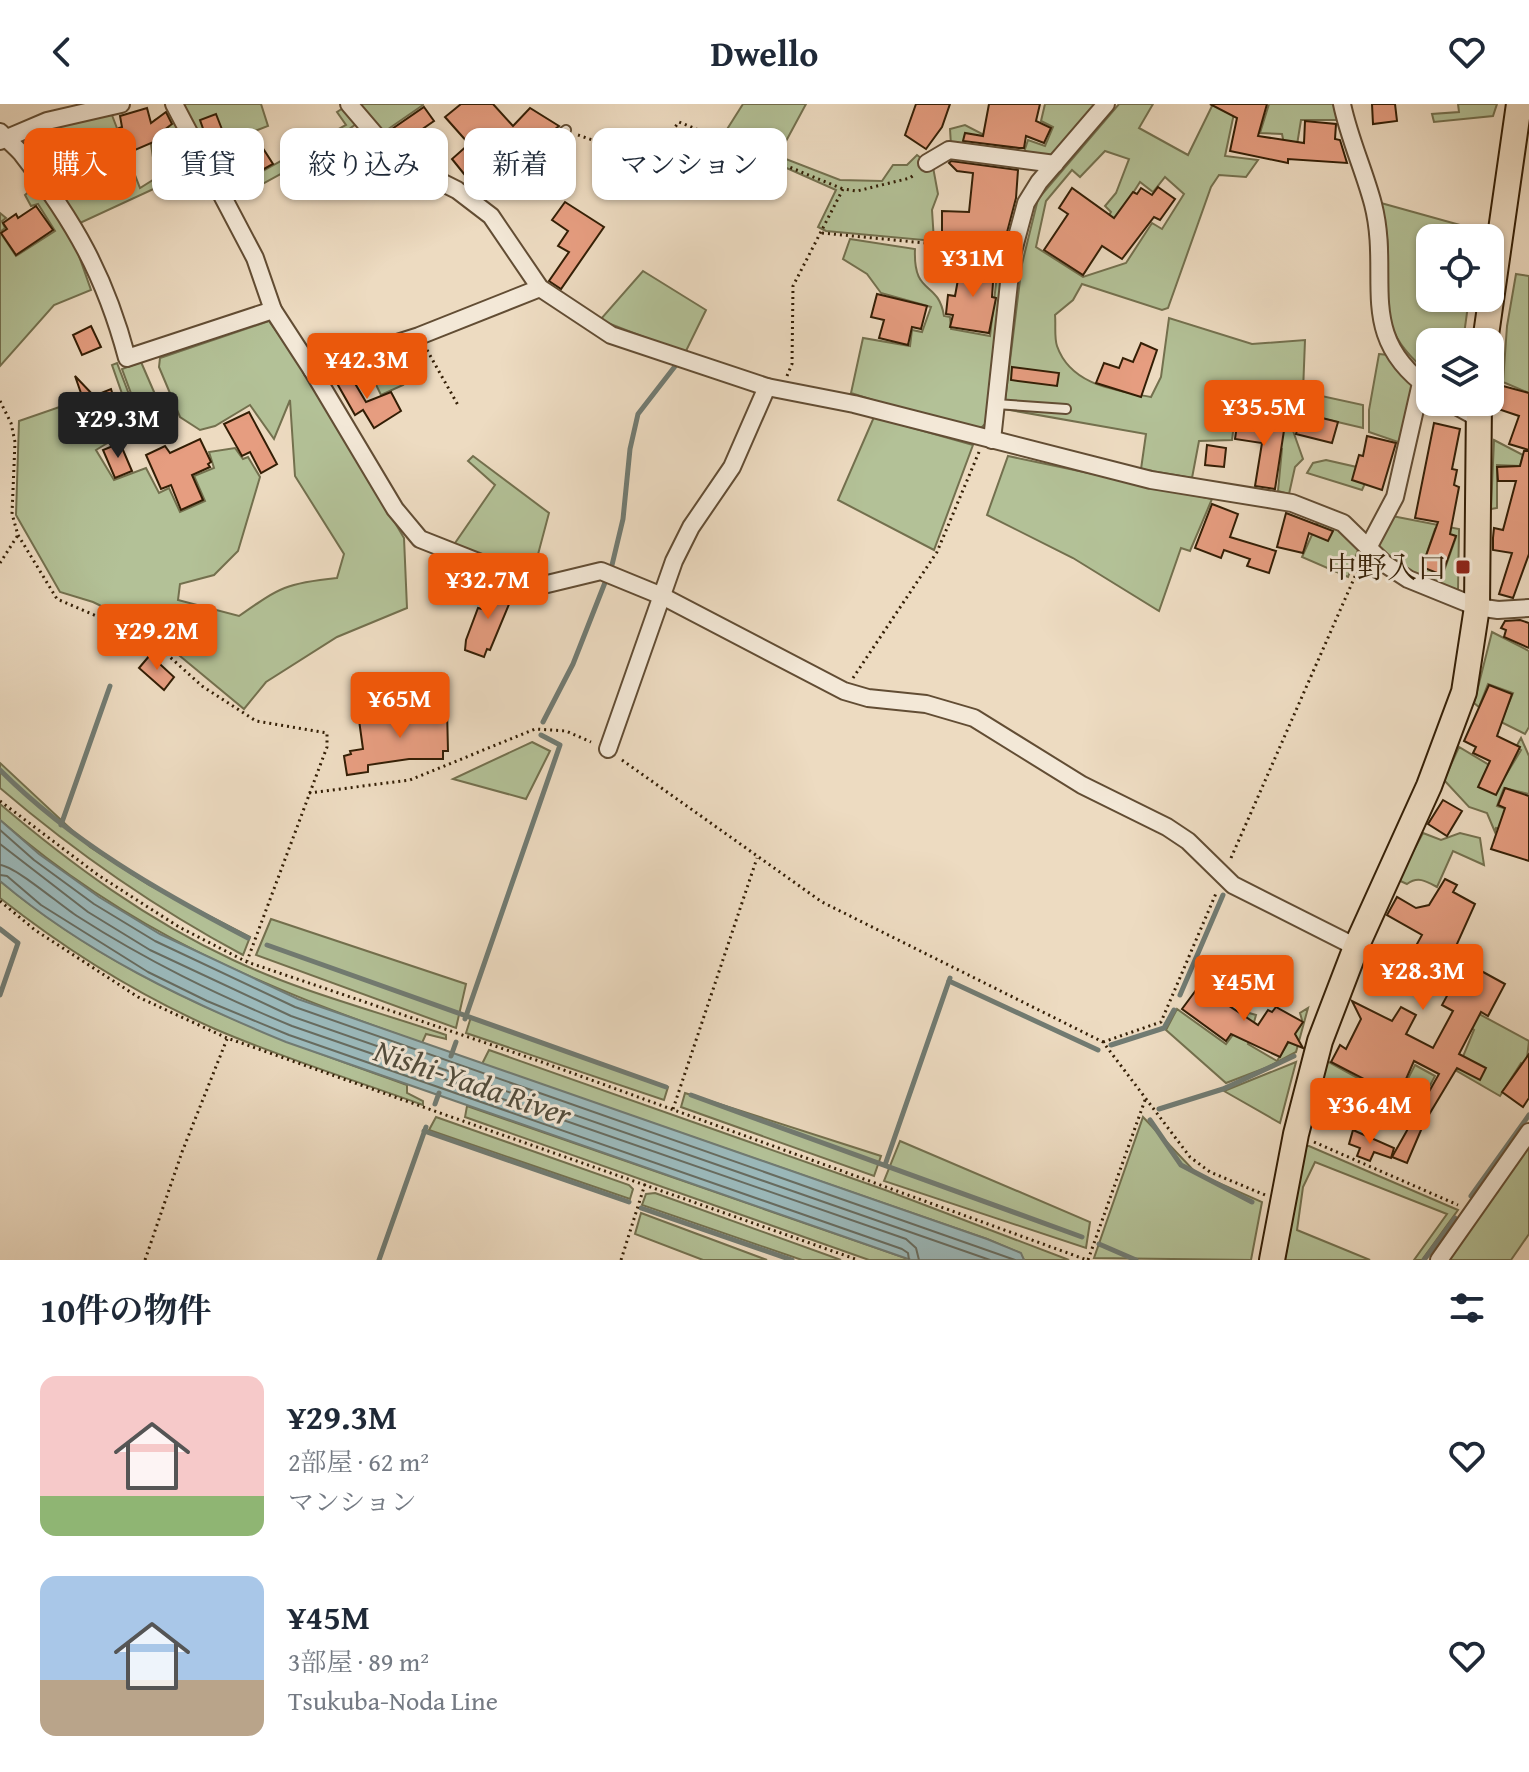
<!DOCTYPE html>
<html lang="ja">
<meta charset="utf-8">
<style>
body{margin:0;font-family:"Gentium Book Plus","Noto Serif JP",serif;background:#f6f6f7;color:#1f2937;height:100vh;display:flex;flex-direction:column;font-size:30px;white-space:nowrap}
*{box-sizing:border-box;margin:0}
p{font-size:26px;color:#747a83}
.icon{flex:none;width:44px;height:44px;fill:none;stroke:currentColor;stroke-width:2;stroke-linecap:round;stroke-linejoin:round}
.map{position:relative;height:1156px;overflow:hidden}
.side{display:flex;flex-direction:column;background:#fff;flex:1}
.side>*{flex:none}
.guide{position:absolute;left:24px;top:24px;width:800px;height:72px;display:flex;gap:16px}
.fabs{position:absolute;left:1416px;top:120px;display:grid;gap:16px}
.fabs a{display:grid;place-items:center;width:88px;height:88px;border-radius:16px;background:#fff;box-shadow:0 2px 6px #0004;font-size:40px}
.price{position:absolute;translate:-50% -68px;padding:0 18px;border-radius:8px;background:#ea580c;color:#fff;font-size:26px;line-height:52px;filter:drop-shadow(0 2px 4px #0008)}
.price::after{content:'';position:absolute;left:50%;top:48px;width:24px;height:18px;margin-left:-12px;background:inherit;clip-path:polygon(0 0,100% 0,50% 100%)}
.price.selected{background:#222;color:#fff}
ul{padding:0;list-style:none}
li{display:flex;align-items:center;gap:24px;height:200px;padding:0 40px}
li span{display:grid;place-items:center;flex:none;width:224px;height:160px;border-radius:16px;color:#555}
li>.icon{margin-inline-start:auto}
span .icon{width:96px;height:96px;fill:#fffc;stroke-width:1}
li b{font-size:34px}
h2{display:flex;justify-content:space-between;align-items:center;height:96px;padding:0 40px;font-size:34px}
.pill{padding:0 28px;border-radius:16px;background:#fff;box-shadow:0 2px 6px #0004;font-size:28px;line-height:72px}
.pill.selected{background:#ea580c;color:#fff}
header{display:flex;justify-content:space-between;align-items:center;height:104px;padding:0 40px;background:#fff;font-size:36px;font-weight:700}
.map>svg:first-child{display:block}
.green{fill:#b3c197;stroke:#73704e;stroke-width:2;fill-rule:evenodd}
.water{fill:#9bb9bb;stroke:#717b72;stroke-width:2}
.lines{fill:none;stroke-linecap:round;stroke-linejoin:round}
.shore{stroke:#676c60;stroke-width:2}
.stream{stroke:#717b72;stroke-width:5}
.building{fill:#e69d80;stroke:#331e05;stroke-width:2}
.lane-casing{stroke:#624d34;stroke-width:12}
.street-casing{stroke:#624d34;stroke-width:20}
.primary-casing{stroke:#331e05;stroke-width:28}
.path{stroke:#331e05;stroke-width:3;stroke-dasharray:2 4;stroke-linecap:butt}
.lane{stroke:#f3e8d7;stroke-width:8}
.street{stroke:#f3e8d7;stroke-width:16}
.primary{stroke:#eddbc1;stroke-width:24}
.poi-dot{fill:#8f2418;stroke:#f3e8d7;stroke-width:3}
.labels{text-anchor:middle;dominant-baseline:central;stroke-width:6;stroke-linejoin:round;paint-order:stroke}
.poi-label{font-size:30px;fill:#331e05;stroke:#f3e8d7;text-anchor:end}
.water-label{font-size:32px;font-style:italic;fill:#524c3c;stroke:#f3e8d7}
</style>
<header><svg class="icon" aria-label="back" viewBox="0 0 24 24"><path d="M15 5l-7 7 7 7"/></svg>Dwello<svg class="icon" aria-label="heart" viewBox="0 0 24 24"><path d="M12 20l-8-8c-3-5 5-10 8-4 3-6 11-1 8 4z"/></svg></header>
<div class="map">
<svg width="1529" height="1156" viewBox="0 0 1529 1156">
<rect width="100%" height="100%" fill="#eddbc1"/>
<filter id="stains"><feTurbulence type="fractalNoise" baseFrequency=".0025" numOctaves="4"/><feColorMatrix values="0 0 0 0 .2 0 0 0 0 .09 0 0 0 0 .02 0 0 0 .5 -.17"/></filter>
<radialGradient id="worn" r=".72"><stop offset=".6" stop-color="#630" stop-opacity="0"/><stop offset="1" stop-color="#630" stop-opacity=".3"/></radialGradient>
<g class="green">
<path d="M184 0H261L268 22 206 46 183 4Z"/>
<path d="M356 0H423V1L381 30Z"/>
<path d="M743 0H806L778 52 840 76 882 77 893 61H907L917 51 933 63 938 90 932 106 934 137 826 127 818 123 836 86 773 58 776 52 724 30Z"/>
<path d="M1045 0H1095L1052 53 951 41 950 25 965 21 990 34 992 40 1024 48 1028 36 1045 42 1053 23 1041 17Z"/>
<path d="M1119 0H1153L1139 24 1188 51 1213 0H1236L1225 52 1258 56 1246 73 1219 71 1211 83 1168 204 1162 206 1082 180 1073 196 1055 211C1056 220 1054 233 1057 242 1071 282 1116 286 1151 293L1161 273 1169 214 1252 240 1305 236 1303 288 1363 301V324L1295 308 1292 324 1303 355 1295 363 1289 390 1278 387 1282 345 1275 342 1277 316 1235 312 1232 336 1199 337 1192 374 1141 365 1146 330 1004 305 1022 160 1038 95ZM1105 47 1129 55 1116 89 1105 102 1111 108 1107 115 1114 119 1140 78 1153 88 1165 73 1184 90 1162 125 1152 119 1126 159 1083 173 1036 143 1046 97 1072 66 1080 73Z"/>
<path d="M1269 0H1334L1340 16H1301L1297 41 1284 40 1282 30 1260 29Z"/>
<path d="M1458 0H1497L1493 12 1434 18 1432 10 1459 8Z"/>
<path d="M343 4 356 20 310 54 235 95 232 84 346 21 337 8Z"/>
<path d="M110 6 140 84 156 74 151 40 161 31 155 16 171 9 199 64 80 119 22 40 53 23Z"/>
<path d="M32 85H37L72 132 91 186 54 201 0 262V109L6 114 2 117 5 124 0 128 16 152 55 127 38 100 31 102 25 91Z"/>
<path d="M1381 99 1478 126 1477 134H1430V194H1469L1463 238H1430V270C1379 229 1388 206 1388 148 1388 132 1384 115 1381 99Z"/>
<path d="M850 135 915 145C913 193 938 175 944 212L950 213 951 225 990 232 998 162 967 157 964 168 945 167 928 159 931 143 1005 151 987 318 976 329 851 289 863 234 910 242 912 226 922 228 931 203 881 189 867 170 843 155Z"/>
<path d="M643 167 706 206 685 249 600 216Z"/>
<path d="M1516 170 1529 172V289L1503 278 1507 222Z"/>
<path d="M269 217 311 276 404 434 407 504 337 533 266 578 244 605 145 523 93 498 60 488 16 411 19 317 71 299 80 323 127 304 112 261 117 259 140 319 96 346 114 376 146 364 159 389 169 384 180 408 205 397 194 372 214 364 209 348 235 344 243 355 248 353 260 373 238 447 214 471 180 480 178 496 239 512C280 483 287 479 337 474L344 450 295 372 290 296 274 335 250 301 215 322 200 326 180 313 159 263 160 254Z"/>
<path d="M1379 250 1388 251 1400 269 1414 281 1401 339 1369 328V306Z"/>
<path d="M387 252 403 281 381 291 365 258Z"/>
<path d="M141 258 161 304 156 312 142 319 122 265Z"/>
<path d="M874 313 973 341 934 446 838 396Z"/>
<path d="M1494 336 1523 351 1520 362 1497 361V404L1491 405Z"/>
<path d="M473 352 549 409 532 473 453 442 495 381 468 357Z"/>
<path d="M1008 352 1212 395 1190 447 1181 444 1159 507 1073 454 987 411Z"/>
<path d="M1326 356 1361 364 1368 373 1362 386 1307 369 1313 359Z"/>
<path d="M1387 411 1459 425 1458 486C1425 475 1400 465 1374 441ZM1435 425 1456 433 1443 470 1422 463Z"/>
<path d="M1319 415 1337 425 1358 446 1348 473 1302 453Z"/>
<path d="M1492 528 1529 547V623L1525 630 1501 618 1513 589 1488 580 1479 603 1474 599Z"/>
<path d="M1521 634 1529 652V690L1504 684 1497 702 1507 705 1500 725 1496 724 1495 728 1487 709 1469 703 1444 676 1459 643 1506 671 1521 646 1516 643Z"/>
<path d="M532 638 550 647 526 695 453 675Z"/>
<path d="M0 659 90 743 149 781 250 833 243 851C155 804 76 749 0 684Z"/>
<path d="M0 700C72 761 147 816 233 856 301 888 376 907 446 931V935L426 930 422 939C261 882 131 830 0 716Z"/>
<path d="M1423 729 1441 736 1460 729 1480 734 1484 761 1453 747 1437 783C1426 777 1418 772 1407 780L1398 776Z"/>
<path d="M0 777C120 877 262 930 407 981V989L423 997V1001C354 976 282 954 215 925 138 891 66 846 0 794Z"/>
<path d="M271 815 466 880 456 924 256 851Z"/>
<path d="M1308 904 1296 948 1268 963 1226 979 1166 926 1177 905 1226 940 1249 909 1256 911 1248 940 1277 957 1302 916 1300 909Z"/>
<path d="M1468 904 1529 937 1526 962 1521 959 1500 992 1457 967 1474 926 1468 922Z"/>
<path d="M471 913 668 983 664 996 466 929Z"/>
<path d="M489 946 888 1087 1069 1156H1024L1020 1149 987 1135 482 960Z"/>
<path d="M1327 957 1376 984 1374 991 1380 994 1375 1001 1325 983 1321 976Z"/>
<path d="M1296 958 1280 1019 1224 987Z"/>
<path d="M1415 961 1435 972 1418 1004 1401 995 1394 1012 1382 1007 1390 990 1398 994Z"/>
<path d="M685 989 881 1052 874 1072 681 1003Z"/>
<path d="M467 1002 911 1156H869L465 1013Z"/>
<path d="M436 1013 629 1081 633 1085 630 1095 429 1026Z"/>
<path d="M1143 1013 1196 1069 1262 1098 1251 1156 1094 1154Z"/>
<path d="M900 1037 1090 1118 1086 1144 884 1077Z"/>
<path d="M1529 1040V1130L1511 1156H1446Z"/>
<path d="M1303 1042H1309L1458 1106 1422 1156H1414L1447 1110 1315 1058 1303 1083 1297 1126 1370 1156H1285Z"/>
<path d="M655 1089 841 1156H802L642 1101 646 1090Z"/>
<path d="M641 1109 767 1156H703L635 1130Z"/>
</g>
<path class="water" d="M0 716 39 750 99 793 160 830 298 895 987 1135 1021 1149 1024 1156H911L286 938C184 896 85 849 0 777Z"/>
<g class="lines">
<g class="shore">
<path d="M0 726 34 756 94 800 155 837 295 903 1015 1156"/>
<path d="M0 740 88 808 150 846 291 912 990 1156"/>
<path d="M0 761C15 762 60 801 77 812 147 857 215 890 292 922L906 1135 916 1144 919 1156"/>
<path d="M0 771 7 772 41 801 148 868 207 897 289 931 902 1145 908 1149 909 1156"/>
</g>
<g class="stream">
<path d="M612 461 623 415 630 345 638 310 676 261"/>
<path d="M543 618 573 560 606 476"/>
<path d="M0 666C72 738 158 787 248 834"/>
<path d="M61 721 110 582"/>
<path d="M0 825 18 839 0 891"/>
<path d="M267 841 666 983"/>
<path d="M949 877 1098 946"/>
<path d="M1180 891 1223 791"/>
<path d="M465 915 560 641 541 631"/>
<path d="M1111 941 1164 924 1174 906"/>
<path d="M451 952 456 938"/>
<path d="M691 991 1082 1133"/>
<path d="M435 1000 439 989"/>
<path d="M1159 1005 1223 985 1294 952"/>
<path d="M1150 1016 1181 1061 1252 1098"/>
<path d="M424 1027 629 1098"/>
<path d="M885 1061 950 874"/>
<path d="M1471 1092 1529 1011"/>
<path d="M641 1104 792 1156"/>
<path d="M1099 1140 1136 1156"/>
<path d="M379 1156 426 1023"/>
<path d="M1424 1156 1455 1114"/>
</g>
</g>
<g class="building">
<path d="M461 0H493L513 22 530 4 559 22 477 86 452 55 469 40 445 13Z"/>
<path d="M916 0H950L942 23 926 45 905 31Z"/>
<path d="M989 0H1040L1036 17 1051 24 1044 39 1026 32 1024 44H1019L963 37 965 29 983 32Z"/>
<path d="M1210 0H1267L1258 32 1304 39 1305 17 1336 20 1335 35 1340 36 1347 59 1288 55V59L1230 47 1237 14Z"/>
<path d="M1372 0H1395L1397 17 1373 20Z"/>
<path d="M424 3 434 17 402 39 392 25Z"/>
<path d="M147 4 151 19 166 8 172 20 155 33 156 37 128 49 119 24 122 23 120 12Z"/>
<path d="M216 10 223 28 206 33 200 16Z"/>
<path d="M257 35 273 60 235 81 221 59 231 53 229 50 240 42 243 45Z"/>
<path d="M951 57 1018 66 1016 94 1005 136 990 134 991 131 942 130V107L969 108 973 69 957 67 949 59Z"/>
<path d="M1158 83 1175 95 1160 116 1154 113 1122 155 1102 142 1083 171 1044 146 1068 110 1059 104 1072 84 1114 114 1133 88 1137 90 1141 84 1152 91Z"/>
<path d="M565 98 604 123 561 185 549 177 569 148 558 142 568 127 552 116Z"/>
<path d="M36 102 53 126 16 151 1 129 7 125 3 119 16 110 18 114Z"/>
<path d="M961 159 994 164 992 193 996 194 989 229 950 223 953 211 946 210 948 191 955 192Z"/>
<path d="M877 190 927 202 921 225 912 223 908 241 879 234 884 216 871 213Z"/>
<path d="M91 222 101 243 82 251 73 231Z"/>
<path d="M1141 239 1157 246 1141 293 1096 279 1104 259 1119 264 1123 254 1133 258Z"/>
<path d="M1012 263 1059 269 1057 282 1011 276Z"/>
<path d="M347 266 366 298 391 288 401 307 374 324 363 306 355 311 334 274Z"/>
<path d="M75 272 94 292 111 285 118 308 83 319 74 299 83 295Z"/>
<path d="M1503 282 1529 289V346L1509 340 1519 312 1495 304Z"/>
<path d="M249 308 277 360 261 369 250 348 242 352 224 320Z"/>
<path d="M1302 309 1338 318 1332 339 1296 330Z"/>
<path d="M1238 314 1285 320 1275 385 1255 382 1262 339 1235 335Z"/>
<path d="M1434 319 1460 325 1452 365 1457 366 1454 381 1459 383 1450 430 1456 432 1442 471 1422 463 1438 418 1415 414Z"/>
<path d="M1367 332 1396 339 1382 386 1352 376 1359 351 1363 352Z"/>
<path d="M200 335 211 358 208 360 210 363 192 371 203 396 181 406 171 381 161 385 146 351 165 342 170 349Z"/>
<path d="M120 339 132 367 115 374 103 346Z"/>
<path d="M1207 341 1226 344 1224 363 1205 361Z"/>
<path d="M1524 347H1529V450L1513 494 1499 490 1512 449 1493 446V434L1494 424 1503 426 1516 377H1498L1497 363 1520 362Z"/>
<path d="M1212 400 1238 410 1230 433 1276 447 1269 469 1247 462 1250 455 1224 446 1221 454 1195 444Z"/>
<path d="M1286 409 1333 427 1328 437 1309 429 1303 449 1277 443Z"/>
<path d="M491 482 508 487 512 493 490 546 487 545 484 553 465 546 466 536 478 504 482 505 487 483Z"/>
<path d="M1520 516 1529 519V544L1504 533 1506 526 1501 524 1505 517Z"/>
<path d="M150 551 174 573 164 586 139 564Z"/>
<path d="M1489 581 1512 590 1497 632 1520 643 1496 691 1478 683 1490 657 1473 649 1476 643 1464 637Z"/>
<path d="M447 605 448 647H443V655H409L368 661V668L347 671 344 652 351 650 350 647 363 645 359 616 390 611 391 617 419 612 418 606Z"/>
<path d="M1505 684 1529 692V757L1491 745 1505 704 1498 701Z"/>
<path d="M1443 696 1462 707 1447 732 1428 720Z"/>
<path d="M1445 775 1457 781 1453 788 1475 800 1452 851 1505 880 1488 912 1481 908 1459 950 1486 964 1480 976 1457 964 1424 1019 1407 1059 1392 1053 1439 970 1414 957 1395 1000 1377 990 1375 994 1360 990 1364 975 1331 958 1340 941 1346 945 1361 915 1352 897 1392 917 1401 903 1416 911 1406 930 1433 944 1453 907 1442 901 1448 890 1421 875 1412 890 1395 880 1422 831 1387 811 1397 793 1416 804 1429 801Z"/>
<path d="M1199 882 1258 921 1268 906 1272 908 1276 903 1303 918 1295 930 1303 944 1288 938 1280 953 1231 930 1226 937 1182 905Z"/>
<path d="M1529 950V994L1523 1003 1502 988Z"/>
<path d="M1353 1026 1394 1044 1391 1054 1374 1048 1370 1057 1357 1052 1360 1044 1349 1040Z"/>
</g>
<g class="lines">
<g class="lane-casing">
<g id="lane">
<path d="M474 97 566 26"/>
<path d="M996 300 1066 305"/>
</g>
</g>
<g class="street-casing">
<g id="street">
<path d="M174 0 255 154 273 206"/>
<path d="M349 0 378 34 415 65 457 86 491 112 540 184 611 231 767 283 854 300 1151 376 1292 399 1343 419 1385 460 1408 475 1477 503 1498 506 1529 504"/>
<path d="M1342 0C1349 34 1364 66 1373 100 1392 174 1354 231 1430 285"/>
<path d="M0 28C7 36 15 42 22 50 74 117 105 171 127 254L273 206 312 266 419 232 540 184"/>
<path d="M0 37 47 17 121 0"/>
<path d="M927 59 949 46 1055 60"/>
<path d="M312 266 395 405 420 435 539 482 601 467 662 492 844 587 868 594 926 600 974 614 1082 681 1167 723 1188 737 1233 781 1356 843"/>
<path d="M1449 298 1478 314"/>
<path d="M992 336 1012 151 1026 99 1039 78 1106 0"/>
<path d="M1369 442 1395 393 1421 279"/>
<path d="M608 645 674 457 691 423 732 363 767 283"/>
<path d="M1439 1156 1529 1028"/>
</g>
</g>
<g class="primary-casing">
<g id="primary">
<path d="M1485 238 1519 0"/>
<path d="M1272 1156 1296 1030 1320 937 1356 843 1429 682 1464 588 1477 503 1479 298"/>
</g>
</g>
<g class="path">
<path d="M578 31 641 53 658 45 679 18 843 85"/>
<path d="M822 129 997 146"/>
<path d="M427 246 459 303"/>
<path d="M787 272 792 260 793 182 843 85 857 87 910 74 915 70"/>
<path d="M0 297 11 319 15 338 12 410 18 431 57 495 150 535 202 582 256 617 327 629V643L247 857"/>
<path d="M0 459 18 431"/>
<path d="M853 574 937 448 979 348"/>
<path d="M622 656 822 798 1103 938 1190 1053 1210 1068 1265 1091"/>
<path d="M309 689 410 676 535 625 566 627 591 638"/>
<path d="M0 697 98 771 179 823 247 858 539 957 1087 1156"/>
<path d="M1231 754 1360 461"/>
<path d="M0 797 35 826 138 893 227 934 858 1156"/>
<path d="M1103 938 1161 918 1217 787"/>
<path d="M673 1005 757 754"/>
<path d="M1314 1038 1458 1101"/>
<path d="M145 1156 182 1048 227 935"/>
<path d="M621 1156 645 1080"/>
<path d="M1088 1156 1145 996"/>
</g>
<use href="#lane" class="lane"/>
<use href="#street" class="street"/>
<use href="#primary" class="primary"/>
</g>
<rect class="poi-dot" x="1455" y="455" width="16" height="16" rx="4"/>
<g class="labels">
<g class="poi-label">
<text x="1447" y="463">中野入口</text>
</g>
<g class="water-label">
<text transform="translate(473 978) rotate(19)">Nishi-Yada River</text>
</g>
</g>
<rect width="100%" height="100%" filter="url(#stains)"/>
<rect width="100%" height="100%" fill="url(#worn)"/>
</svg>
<div class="fabs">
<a><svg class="icon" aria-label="locate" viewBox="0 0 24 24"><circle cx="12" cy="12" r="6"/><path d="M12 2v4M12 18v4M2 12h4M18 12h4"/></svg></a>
<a><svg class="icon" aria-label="layers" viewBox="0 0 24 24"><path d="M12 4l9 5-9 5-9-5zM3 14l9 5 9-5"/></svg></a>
</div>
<b class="price" style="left:973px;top:195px">¥31M</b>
<b class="price" style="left:367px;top:297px">¥42.3M</b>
<b class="price" style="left:1264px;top:344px">¥35.5M</b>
<b class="price selected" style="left:118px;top:356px">¥29.3M</b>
<b class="price" style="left:488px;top:517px">¥32.7M</b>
<b class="price" style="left:157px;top:568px">¥29.2M</b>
<b class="price" style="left:400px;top:636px">¥65M</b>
<b class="price" style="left:1423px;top:908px">¥28.3M</b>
<b class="price" style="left:1244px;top:919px">¥45M</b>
<b class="price" style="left:1370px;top:1042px">¥36.4M</b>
<div class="guide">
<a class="pill selected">購入</a>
<a class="pill">賃貸</a>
<a class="pill">絞り込み</a>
<a class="pill">新着</a>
<a class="pill">マンション</a>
</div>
</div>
<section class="side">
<h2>10件の物件<svg class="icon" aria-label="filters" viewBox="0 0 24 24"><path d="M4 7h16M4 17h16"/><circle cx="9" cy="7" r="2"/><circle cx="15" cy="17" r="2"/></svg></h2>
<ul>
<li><span style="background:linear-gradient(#f6c9c9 75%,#8fb573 0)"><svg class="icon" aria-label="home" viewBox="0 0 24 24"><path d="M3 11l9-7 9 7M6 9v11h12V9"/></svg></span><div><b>¥29.3M</b><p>2部屋 · 62 m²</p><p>マンション</p></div><svg class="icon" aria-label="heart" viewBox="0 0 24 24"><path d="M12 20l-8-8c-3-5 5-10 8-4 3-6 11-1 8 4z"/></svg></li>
<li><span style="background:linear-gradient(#a9c7e8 65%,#b9a48a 0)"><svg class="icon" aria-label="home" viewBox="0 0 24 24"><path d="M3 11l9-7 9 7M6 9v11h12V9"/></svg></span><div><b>¥45M</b><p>3部屋 · 89 m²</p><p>Tsukuba-Noda Line</p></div><svg class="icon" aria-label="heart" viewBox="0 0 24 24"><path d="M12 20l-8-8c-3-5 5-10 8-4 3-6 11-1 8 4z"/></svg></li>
</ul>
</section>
